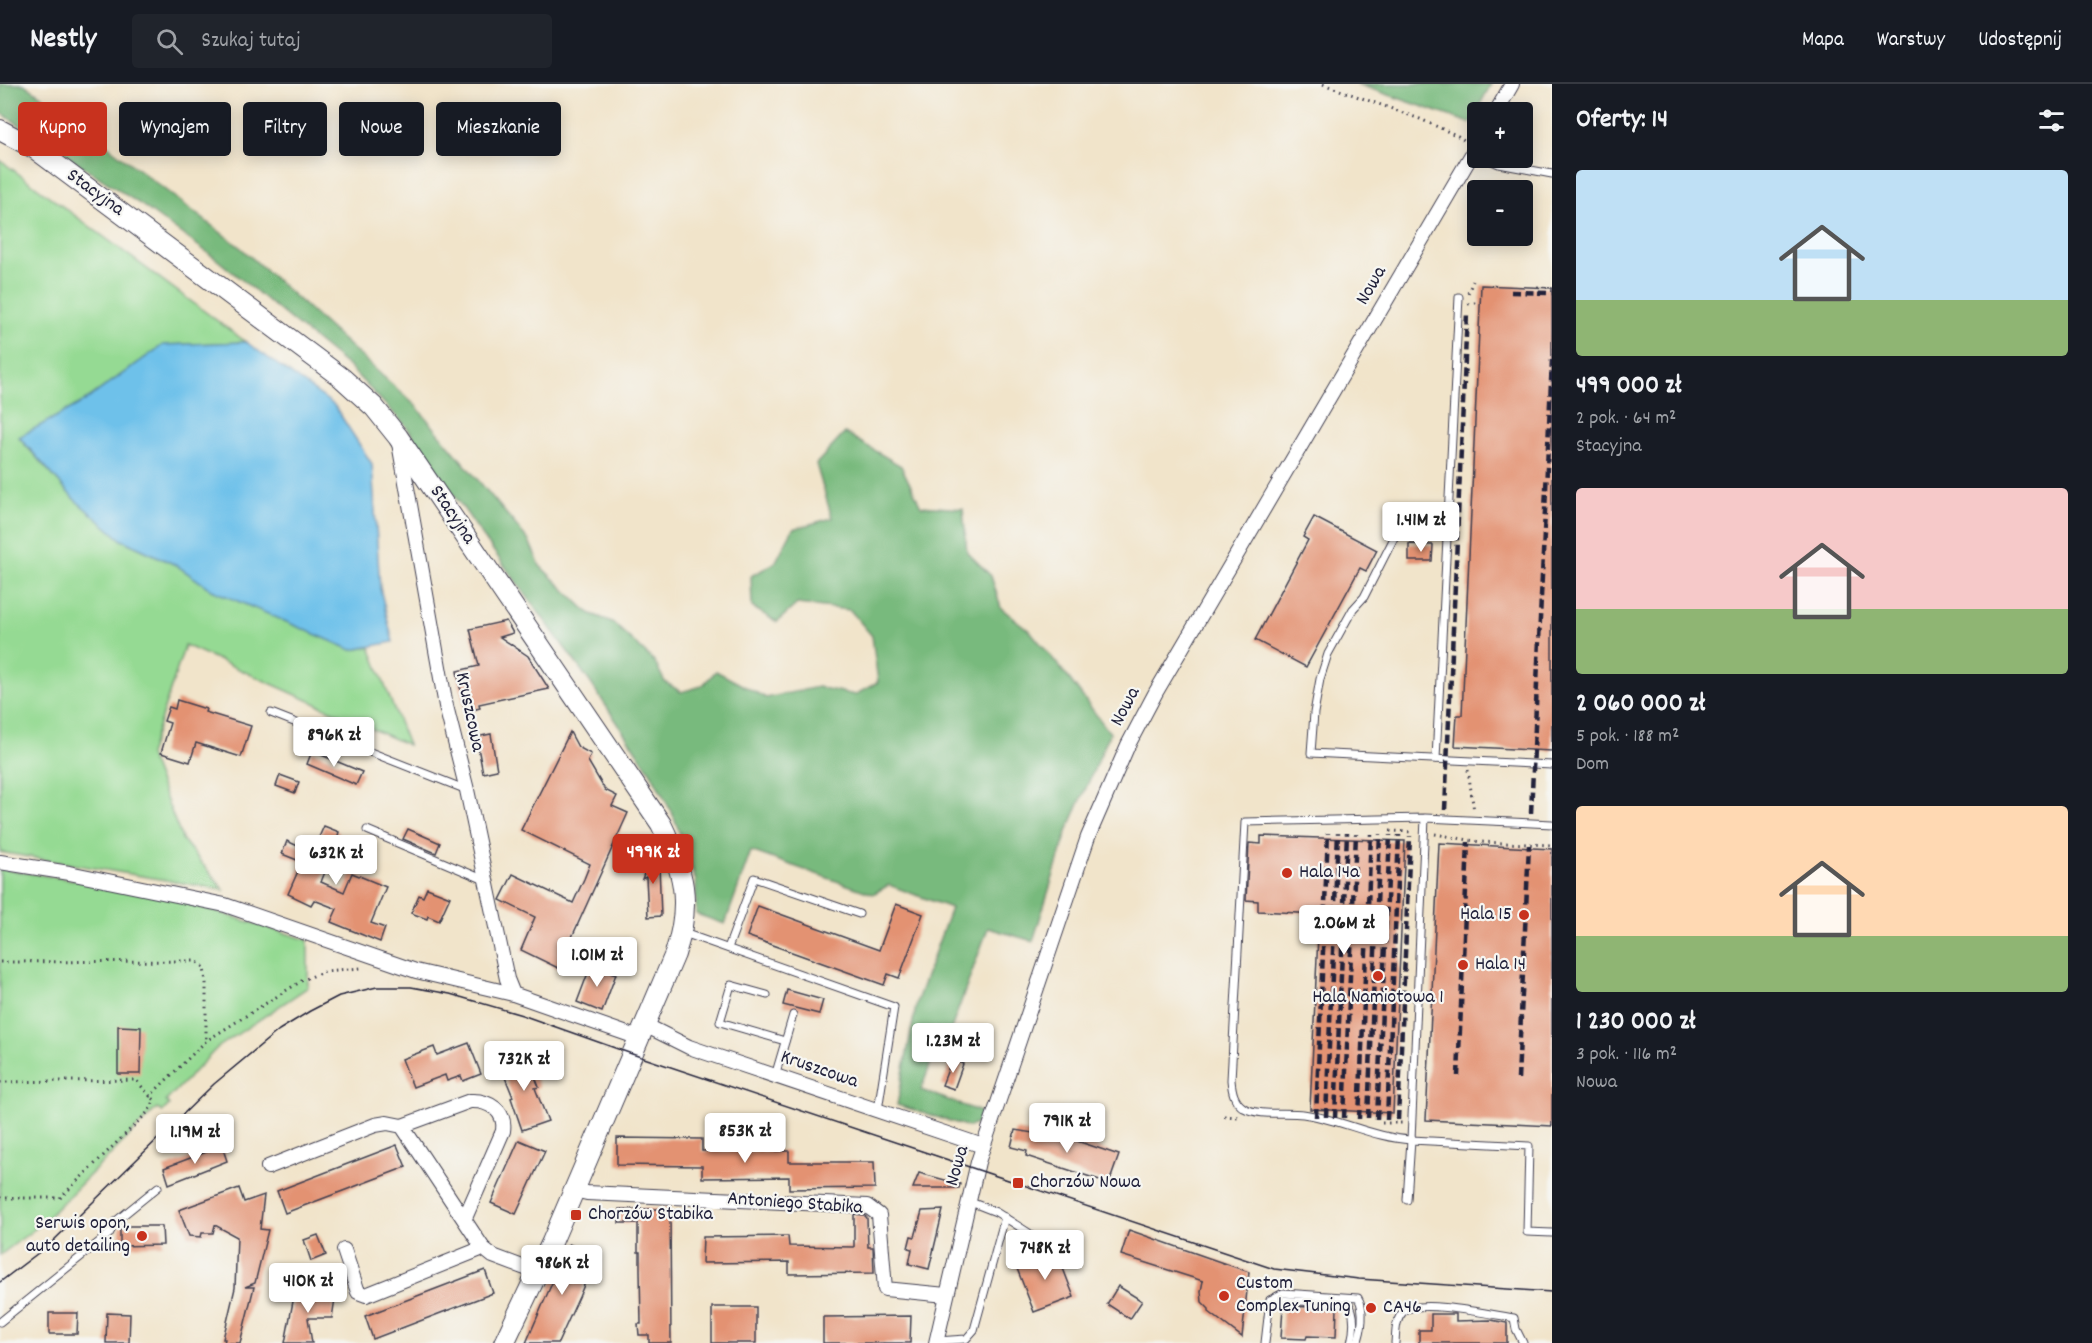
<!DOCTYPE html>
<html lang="pl">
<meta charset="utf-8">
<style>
body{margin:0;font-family:Dekko,sans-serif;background:#20242c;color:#f1f3f6;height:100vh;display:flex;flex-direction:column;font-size:22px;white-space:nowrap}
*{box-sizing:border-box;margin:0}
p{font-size:20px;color:#9ea1a6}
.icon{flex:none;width:33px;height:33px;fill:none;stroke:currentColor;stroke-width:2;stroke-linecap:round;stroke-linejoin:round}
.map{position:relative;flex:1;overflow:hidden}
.details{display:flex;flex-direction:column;background:#171b24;width:540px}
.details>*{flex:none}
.hud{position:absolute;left:18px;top:18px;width:570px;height:54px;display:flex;gap:12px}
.tools{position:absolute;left:1467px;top:18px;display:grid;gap:12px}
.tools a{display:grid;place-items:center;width:66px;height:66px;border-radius:6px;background:#171b24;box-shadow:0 3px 15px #0003;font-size:30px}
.price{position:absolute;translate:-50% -51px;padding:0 14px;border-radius:6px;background:#fff;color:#222;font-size:20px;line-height:39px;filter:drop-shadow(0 2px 3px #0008)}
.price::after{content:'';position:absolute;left:50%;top:36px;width:18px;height:14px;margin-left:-9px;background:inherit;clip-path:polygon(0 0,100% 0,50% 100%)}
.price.active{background:#c8321e;color:#fff}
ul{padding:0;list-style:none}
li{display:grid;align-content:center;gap:12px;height:318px;padding:0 24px}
li span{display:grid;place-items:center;height:186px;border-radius:6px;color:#555}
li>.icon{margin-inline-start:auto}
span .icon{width:108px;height:108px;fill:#fffc;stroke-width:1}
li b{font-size:26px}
h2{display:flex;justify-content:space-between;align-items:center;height:72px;padding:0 24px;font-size:26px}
.tag{padding:0 21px;border-radius:6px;background:#171b24;box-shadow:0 3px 15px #0003;font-size:21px;line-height:54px}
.tag.active{background:#c8321e;color:#fff}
header{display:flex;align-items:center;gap:36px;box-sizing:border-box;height:84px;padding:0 30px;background:#171b24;border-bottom:2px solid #363941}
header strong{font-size:28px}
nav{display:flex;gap:33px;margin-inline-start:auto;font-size:21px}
.search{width:420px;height:54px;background:#20242c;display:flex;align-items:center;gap:15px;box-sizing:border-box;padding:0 21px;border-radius:6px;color:#9ea1a6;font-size:22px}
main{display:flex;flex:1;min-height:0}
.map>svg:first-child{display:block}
.green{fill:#95da93;stroke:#5c7e67;stroke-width:1.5}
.forest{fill:#78ba7d;stroke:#4d6e5c;stroke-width:1.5}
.water{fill:#6ec1ea;stroke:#487292;stroke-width:1.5}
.building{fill:#e39272}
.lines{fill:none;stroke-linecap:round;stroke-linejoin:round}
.lane-casing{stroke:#413f50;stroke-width:9}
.street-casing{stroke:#413f50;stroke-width:16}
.secondary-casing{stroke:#413f50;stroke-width:22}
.path{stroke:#413f50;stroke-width:3;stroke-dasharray:1.5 4.5;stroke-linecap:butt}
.lane{stroke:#fff;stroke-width:7}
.street{stroke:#fff;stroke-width:14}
.secondary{stroke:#fff;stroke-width:20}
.tram{stroke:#22223b;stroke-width:1.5}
.rail{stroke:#22223b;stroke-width:4.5;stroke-dasharray:9 4.5;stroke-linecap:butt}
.poi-dot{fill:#c8321e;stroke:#f6f6f2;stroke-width:2}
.labels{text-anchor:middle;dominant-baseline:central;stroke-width:4.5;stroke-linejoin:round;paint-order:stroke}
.street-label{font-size:20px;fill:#22223b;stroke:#f6f6f2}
.poi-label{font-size:20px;fill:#22223b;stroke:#f6f6f2;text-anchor:start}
</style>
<header>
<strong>Nestly</strong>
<div class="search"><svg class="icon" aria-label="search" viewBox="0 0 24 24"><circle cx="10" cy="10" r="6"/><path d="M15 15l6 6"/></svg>Szukaj tutaj</div>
<nav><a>Mapa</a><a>Warstwy</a><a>Udostępnij</a></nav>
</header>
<main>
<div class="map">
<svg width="1552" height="1259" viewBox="0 0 1552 1259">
<rect width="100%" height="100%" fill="#f6f6f2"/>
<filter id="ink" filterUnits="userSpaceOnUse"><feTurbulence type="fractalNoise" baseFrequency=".0167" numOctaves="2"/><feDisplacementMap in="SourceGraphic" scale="12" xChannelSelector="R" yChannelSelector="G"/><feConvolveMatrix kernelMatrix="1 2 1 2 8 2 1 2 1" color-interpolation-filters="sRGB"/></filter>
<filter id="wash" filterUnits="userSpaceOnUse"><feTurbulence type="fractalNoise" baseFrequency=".008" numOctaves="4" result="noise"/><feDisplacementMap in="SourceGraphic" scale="24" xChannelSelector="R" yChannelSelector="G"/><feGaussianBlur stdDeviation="1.35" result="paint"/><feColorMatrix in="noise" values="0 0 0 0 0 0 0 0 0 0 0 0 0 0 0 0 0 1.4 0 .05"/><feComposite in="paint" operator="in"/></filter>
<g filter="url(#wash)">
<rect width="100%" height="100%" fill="#f1e4ca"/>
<g class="green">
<path d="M0 76 246 258 163 261 83 318 19 354 74 415 122 456 176 481 212 506 352 566 370 563 408 661 185 561 149 671 182 755 224 806 0 768Z"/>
<path d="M0 785 149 807 308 856V903L217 964 166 1017 169 1021 162 1028 157 1024 40 1141 0 1171Z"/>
</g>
<g class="forest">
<path d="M0 0H24L53 20 241 164 416 322 529 457 540 482 589 529 612 538 654 577 665 598 681 608 702 602 716 587 766 614 818 603 855 611 878 598 872 552 850 526 797 520 777 538 752 523 751 492 775 479 793 445 832 434 816 380 845 349 901 382 921 422 963 425 967 468 991 492 1001 524 1031 548 1067 592 1110 649 1068 745 1033 857 988 844 947 956 940 953 921 1006 981 1028 976 1040 969 1043 897 1021 917 917 951 824 889 801 873 810 751 767 725 840 696 830V797L674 733 651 689 590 598 484 454 406 342 349 283 215 174 140 120 0 28Z"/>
<path d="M1357 0H1491L1470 39Z"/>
</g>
<path class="water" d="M246 258 334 321 372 380 380 504 393 558 352 566 212 506 176 481 122 456 74 415 19 353 83 318 163 261Z"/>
<g id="blocks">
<g class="building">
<path d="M1481 201 1552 204V667L1455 662 1457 631H1462Z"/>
<path d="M1314 433 1377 466 1366 487 1360 484 1306 583 1255 556 1308 456 1303 453Z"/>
<path d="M1409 460 1433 461 1432 477H1409Z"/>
<path d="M506 537 513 549 500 553 528 572 549 605 479 620 480 624 465 628 457 587 479 582 470 545Z"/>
<path d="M177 616 206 625 205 628 251 642 241 673 196 659 190 678 161 669 170 639 164 637 169 623 175 625Z"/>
<path d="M570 648 578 663 591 670 588 677 605 706 617 712 612 722 628 729 558 884 521 866 535 833 500 816 513 790 573 819 584 795 590 780 521 746Z"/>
<path d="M491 650 497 686 483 689 476 653Z"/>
<path d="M312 667 362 688 356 701 307 680Z"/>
<path d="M280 691 299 698 295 709 276 702Z"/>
<path d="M324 742 339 748 337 755 344 758 337 775 331 773 321 798 344 808 352 789 386 803 371 839 385 844 380 858 331 838 337 825 314 816 311 821 288 810 302 778 282 770 287 757 302 764 305 758 315 762Z"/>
<path d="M408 745 440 759 436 769 403 755Z"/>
<path d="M1261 752 1405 757 1393 1029 1310 1025 1319 830 1258 827V817L1246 816 1249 759 1261 760Z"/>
<path d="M656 758 659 781 661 832 648 833 646 793 642 795Z"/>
<path d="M1439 759 1552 765V1042L1426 1036Z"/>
<path d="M427 804 450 813 439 837 428 832 427 835 411 829 419 811 423 813Z"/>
<path d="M896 820 923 830 899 894 888 890 884 901 747 852 758 822 879 866Z"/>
<path d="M591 881 616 890 602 928 577 918Z"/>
<path d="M787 906 823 916 819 930 783 921Z"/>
<path d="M118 942 141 943 140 990H118Z"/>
<path d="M469 959 481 990 463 997 461 992 447 997 445 991 413 1003 402 975 434 963 437 971Z"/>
<path d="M526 970 539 1003 535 1004 548 1037 522 1046 511 1014 513 1013 500 981Z"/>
<path d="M952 975 963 980 954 1005 942 1001Z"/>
<path d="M1035 1043 1119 1071 1109 1099 1026 1072 1027 1067 1011 1063 1015 1046 1033 1049Z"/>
<path d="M617 1054 702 1055V1067H789V1078H874L875 1104 789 1105V1093L702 1094V1082L617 1081Z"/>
<path d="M519 1056 545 1067 516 1130 491 1119Z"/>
<path d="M397 1061 406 1083 285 1129 277 1107Z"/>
<path d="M222 1062 227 1077 169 1100 164 1084Z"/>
<path d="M919 1089 960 1100 959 1104H913Z"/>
<path d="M239 1104 244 1118 264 1111 260 1145 268 1146 255 1199 245 1203H254L240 1259H224L225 1255H223L235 1204 237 1153 215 1141 213 1149H202L201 1153 189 1152 179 1126Z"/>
<path d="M619 1125H670L671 1259H649V1251H639L638 1240H641L640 1186V1168H638V1139H619Z"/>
<path d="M943 1126 929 1185 909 1180 912 1165 908 1164 911 1152 915 1153 922 1127Z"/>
<path d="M854 1130 864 1131 867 1134 868 1163H873L874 1189 789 1190V1178L702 1179 703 1153 788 1152 789 1162 854 1163Z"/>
<path d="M120 1142H162L163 1161 120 1162Z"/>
<path d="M1129 1146 1249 1188 1242 1253 1209 1228V1225L1202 1218 1201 1207 1203 1197 1121 1171Z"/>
<path d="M318 1151 326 1171 311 1177 304 1156Z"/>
<path d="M569 1160 596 1172 579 1213 558 1259H526Z"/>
<path d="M1056 1166 1074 1213 1034 1228 1016 1182Z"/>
<path d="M485 1186 493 1209 373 1255 365 1232Z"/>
<path d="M1118 1202 1142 1217 1130 1235 1107 1220Z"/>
<path d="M295 1207 336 1208 332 1234H308L312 1259H285Z"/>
<path d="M1283 1222 1337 1224 1336 1253 1307 1252 1306 1255 1281 1254Z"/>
<rect x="712" y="1223" width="44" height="36"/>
<path d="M49 1229H78L77 1250H49Z"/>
<path d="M107 1229 130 1230 129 1259H106Z"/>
<path d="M1431 1230H1456V1237L1491 1236 1507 1239V1259H1419V1246H1431Z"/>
<path d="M911 1232 910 1259H823V1233Z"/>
</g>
</g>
</g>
<g filter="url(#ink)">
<use href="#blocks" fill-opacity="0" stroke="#413f50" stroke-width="1.5"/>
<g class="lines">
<g class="lane-casing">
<g id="lane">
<path d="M1485 74 1499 80 1552 90"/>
<path d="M1447 440 1414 441 1398 446 1364 513 1353 525 1328 570 1320 595 1314 629 1311 669 1552 681"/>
<path d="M271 629 467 706"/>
<path d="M1436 675 1459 213"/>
<path d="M1425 734 1411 1056C1374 1054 1340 1035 1303 1030 1287 1028 1258 1032 1244 1024 1234 1018 1232 1007 1231 996L1245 738 1425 734 1552 740"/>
<path d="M367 746 485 796"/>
<path d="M681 848 894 923 878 1026"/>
<path d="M728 864 754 794 859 830"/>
<path d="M767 911 731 901 720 938 785 957"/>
<path d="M775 992 793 931"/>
<path d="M1407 1116 1411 1056 1529 1062 1527 1148 1552 1149"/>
<path d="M968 1117 996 1128 1029 1149"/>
<path d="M1270 1216 1283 1209 1358 1214C1365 1225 1362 1247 1357 1259"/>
<path d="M1273 1216 1348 1219C1356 1229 1354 1248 1351 1259"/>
<path d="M0 1238 109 1150 116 1137 158 1103"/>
<path d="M937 1257 966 1255 974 1246 1005 1133"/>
<path d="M1265 1259 1270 1216"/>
<path d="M1395 1259C1396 1249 1395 1236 1403 1228 1417 1214 1494 1231 1514 1234L1516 1245 1523 1259"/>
</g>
</g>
<g class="street-casing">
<g id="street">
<path d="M1496 28 1512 0"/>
<path d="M399 359 446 622 467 706 507 895 513 910 639 954"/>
<path d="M0 778 69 789 225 821 416 887 513 910"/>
<path d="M645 941 689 963 983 1062"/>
<path d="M402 1042 470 1017C489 1016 506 1027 503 1047L465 1134"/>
<path d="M268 1083 375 1041 387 1039 402 1042 483 1164 493 1172 536 1188"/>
<path d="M574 1106 587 1109 867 1122 879 1131 885 1205 946 1211"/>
<path d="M344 1166 358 1208 366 1211 483 1164"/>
<path d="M936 1259 978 1078 1088 753 1128 661 1156 608 1478 60"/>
</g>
</g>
<g class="secondary-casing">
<path id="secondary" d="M0 46 34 64 342 294 374 323 398 353 661 740C684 787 692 818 675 870L552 1158 504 1259"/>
</g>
<g class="path">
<path d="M1323 0 1420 35 1458 52 1464 56"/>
<path d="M1468 209 1473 197"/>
<path d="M1468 220 1481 218"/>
<path d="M1468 686 1474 727"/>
<path d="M1390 747 1413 748"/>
<path d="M1435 750 1480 758 1552 761"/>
<path d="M0 878 196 877 204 883 206 899V957"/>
<path d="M0 998 136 996 150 1012 206 957 303 896 325 887 361 884"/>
<path d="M1224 1032 1238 1033"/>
<path d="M1382 1039H1402"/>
<path d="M0 1114H60L148 1028 155 1016 150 1012"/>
</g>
<use href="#lane" class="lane"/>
<use href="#street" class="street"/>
<use href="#secondary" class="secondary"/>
<path class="tram" d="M0 1198 50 1160 214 1000 279 946 310 927 339 912 377 903H411L450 910 522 931 632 970 1274 1185 1359 1195 1552 1208"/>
<g class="rail">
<path d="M1511 208 1552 209"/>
<path d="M1445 726 1467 229"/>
<path d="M1531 729 1552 276"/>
<path d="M1458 992 1468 758"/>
<path d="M1518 995 1529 761"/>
<path d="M1316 1033 1328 749"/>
<path d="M1326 1033 1338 749"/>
<path d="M1335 1034 1347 749"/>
<path d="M1344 1034 1356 750"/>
<path d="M1368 1034 1380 750"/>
<path d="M1359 1035 1371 750"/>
<path d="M1377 1035 1390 751"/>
<path d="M1387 1036 1399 751"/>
<path d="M1398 1036 1410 752"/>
</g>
</g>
</g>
<g class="poi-dot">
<circle cx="1287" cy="789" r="6"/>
<circle cx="1524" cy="831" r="6"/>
<circle cx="1463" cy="881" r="6"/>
<circle cx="1378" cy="892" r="6"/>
<rect x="1012" y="1093" width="12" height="12" rx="3"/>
<rect x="570" y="1125" width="12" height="12" rx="3"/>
<circle cx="142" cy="1152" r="6"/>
<circle cx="1224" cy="1212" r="6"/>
<circle cx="1371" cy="1224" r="6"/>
</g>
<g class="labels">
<g class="street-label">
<text transform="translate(95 109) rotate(36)">Stacyjna</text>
<text transform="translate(1372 202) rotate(-60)">Nowa</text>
<text transform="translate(452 431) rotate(56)">Stacyjna</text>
<text transform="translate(1126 623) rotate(-62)">Nowa</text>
<text transform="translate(469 628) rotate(78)">Kruszcowa</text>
<text transform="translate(819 986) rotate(19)">Kruszcowa</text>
<text transform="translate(958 1082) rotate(-74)">Nowa</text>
<text transform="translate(795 1120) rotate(4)">Antoniego Stabika</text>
</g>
<g class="poi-label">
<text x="1299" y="789">Hala 14a</text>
<text x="1512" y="831" text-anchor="end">Hala 15</text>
<text x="1475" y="881">Hala 14</text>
<text x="1378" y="914" text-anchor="middle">Hala Namiotowa 1</text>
<text x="1030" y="1099">Chorzów Nowa</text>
<text x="588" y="1131">Chorzów Stabika</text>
<text x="130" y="1140" text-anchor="end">Serwis opon,<tspan x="130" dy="23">auto detailing</tspan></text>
<text x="1236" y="1200">Custom<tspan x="1236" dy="23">Complex Tuning</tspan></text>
<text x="1383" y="1224">CA46</text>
</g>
</g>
</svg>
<div class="tools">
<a>+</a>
<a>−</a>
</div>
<b class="price" style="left:1421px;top:469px">1.41M zł</b>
<b class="price" style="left:334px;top:684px">896K zł</b>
<b class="price active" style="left:653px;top:801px">499K zł</b>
<b class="price" style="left:336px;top:802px">632K zł</b>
<b class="price" style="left:1344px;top:872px">2.06M zł</b>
<b class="price" style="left:597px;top:904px">1.01M zł</b>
<b class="price" style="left:953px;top:990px">1.23M zł</b>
<b class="price" style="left:524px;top:1008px">732K zł</b>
<b class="price" style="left:1067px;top:1070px">791K zł</b>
<b class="price" style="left:745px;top:1080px">853K zł</b>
<b class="price" style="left:195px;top:1081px">1.19M zł</b>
<b class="price" style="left:1045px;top:1197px">748K zł</b>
<b class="price" style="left:562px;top:1212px">986K zł</b>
<b class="price" style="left:308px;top:1230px">410K zł</b>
<div class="hud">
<a class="tag active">Kupno</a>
<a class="tag">Wynajem</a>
<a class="tag">Filtry</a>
<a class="tag">Nowe</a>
<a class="tag">Mieszkanie</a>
</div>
</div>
<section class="details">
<h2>Oferty: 14<svg class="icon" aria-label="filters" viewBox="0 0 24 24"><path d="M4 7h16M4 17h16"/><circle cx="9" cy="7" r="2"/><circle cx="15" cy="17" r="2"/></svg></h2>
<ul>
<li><span style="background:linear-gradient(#bfe0f5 70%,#8fb573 0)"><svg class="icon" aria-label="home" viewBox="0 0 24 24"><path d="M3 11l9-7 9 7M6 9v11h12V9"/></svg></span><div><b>499 000 zł</b><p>2 pok. · 64 m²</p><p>Stacyjna</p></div></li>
<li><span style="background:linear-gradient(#f6c9c9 65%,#8fb573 0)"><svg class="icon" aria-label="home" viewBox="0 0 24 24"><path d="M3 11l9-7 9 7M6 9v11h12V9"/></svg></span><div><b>2 060 000 zł</b><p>5 pok. · 188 m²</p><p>Dom</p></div></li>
<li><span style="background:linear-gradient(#ffd9b3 70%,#8fb573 0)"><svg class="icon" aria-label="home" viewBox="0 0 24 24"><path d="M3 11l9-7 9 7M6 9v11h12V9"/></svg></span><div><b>1 230 000 zł</b><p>3 pok. · 116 m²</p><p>Nowa</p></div></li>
</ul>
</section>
</main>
